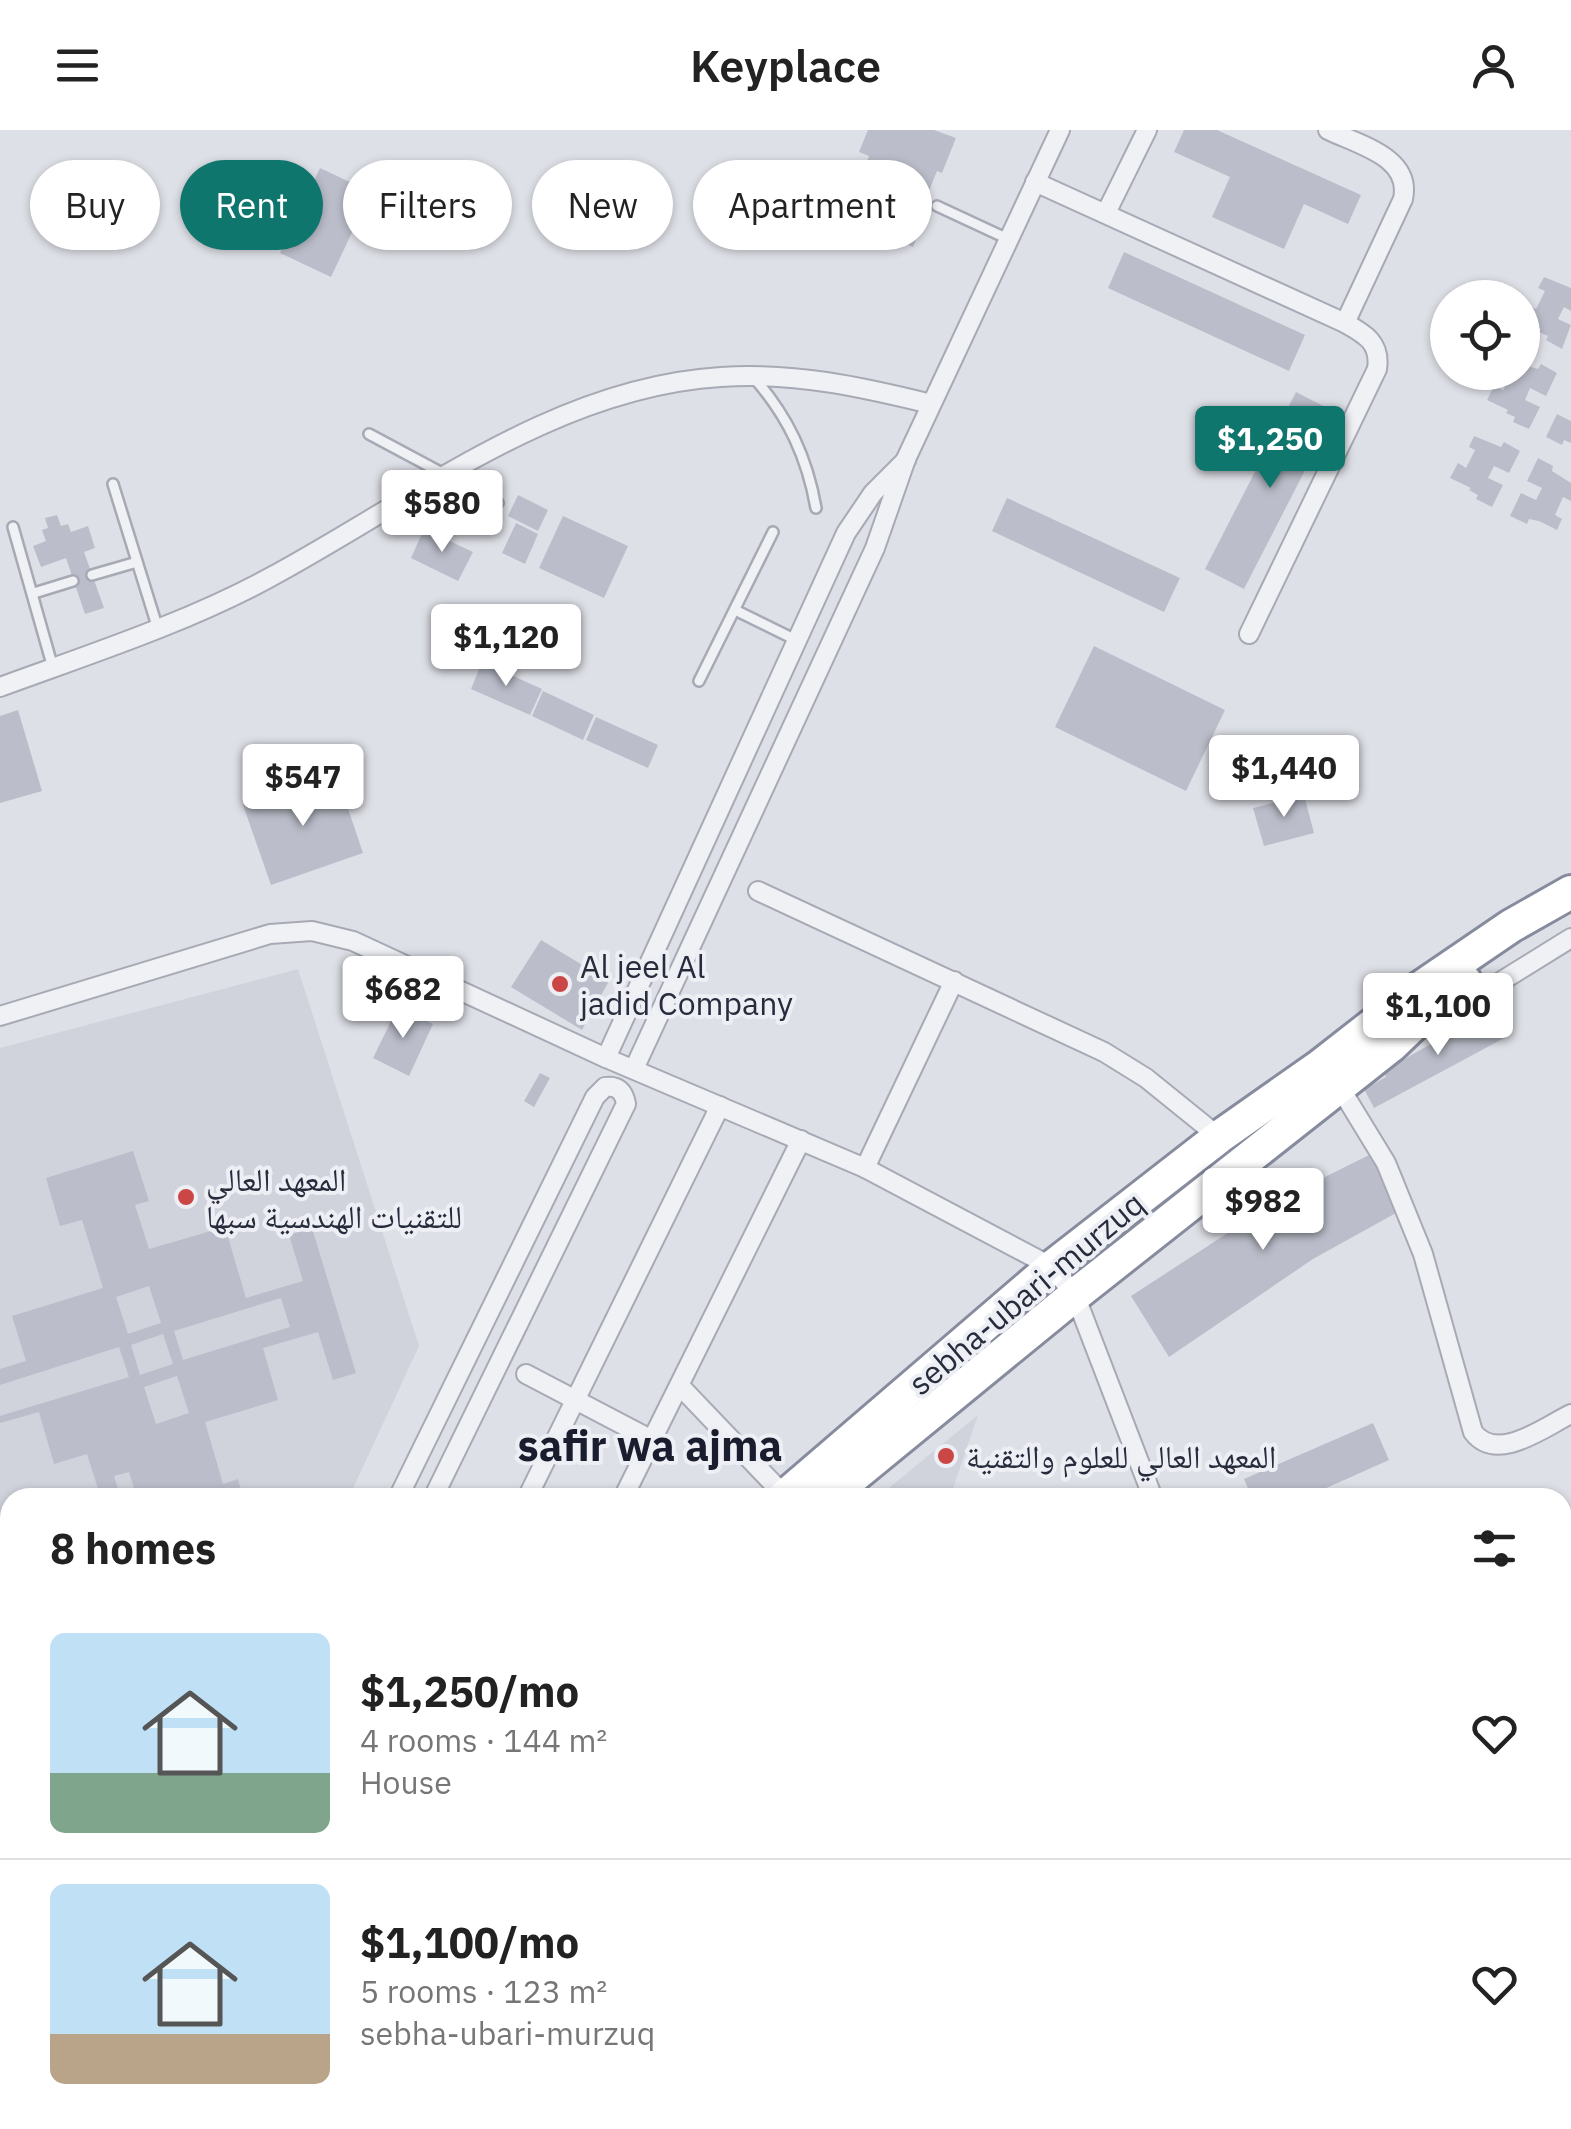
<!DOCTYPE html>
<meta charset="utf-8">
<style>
body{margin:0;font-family:"IBM Plex Sans","Noto Naskh Arabic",sans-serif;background:#f6f6f6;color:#222;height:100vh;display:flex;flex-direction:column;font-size:38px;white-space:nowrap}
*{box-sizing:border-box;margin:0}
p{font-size:32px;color:#767676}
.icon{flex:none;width:55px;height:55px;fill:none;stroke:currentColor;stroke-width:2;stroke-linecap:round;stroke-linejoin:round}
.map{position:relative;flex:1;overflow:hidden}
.panel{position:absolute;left:0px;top:1358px;width:1572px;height:642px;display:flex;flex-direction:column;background:#fff;border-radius:30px 30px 0 0;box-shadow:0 2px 8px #0004}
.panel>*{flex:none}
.guide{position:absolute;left:30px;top:30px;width:1000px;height:90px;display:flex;gap:20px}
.buttons{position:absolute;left:1430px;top:150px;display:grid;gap:20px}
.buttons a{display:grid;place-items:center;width:110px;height:110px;border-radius:50%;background:#fff;box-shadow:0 2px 8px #0004;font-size:50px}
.price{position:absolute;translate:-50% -85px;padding:0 22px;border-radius:10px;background:#fff;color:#222;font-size:32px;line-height:65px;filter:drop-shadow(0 2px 5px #0008)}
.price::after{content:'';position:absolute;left:50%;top:60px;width:30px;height:22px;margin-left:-15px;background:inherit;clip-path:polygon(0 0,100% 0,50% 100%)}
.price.on{background:#0f766e;color:#fff}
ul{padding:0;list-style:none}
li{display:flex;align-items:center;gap:30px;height:250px;padding:0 50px}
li+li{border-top:2px solid #e0e0e0}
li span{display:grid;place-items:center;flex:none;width:280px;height:200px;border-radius:15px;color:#555}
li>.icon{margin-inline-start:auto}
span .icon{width:120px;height:120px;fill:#fffc;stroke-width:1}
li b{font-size:42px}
h2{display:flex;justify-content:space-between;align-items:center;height:120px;padding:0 50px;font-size:42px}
.tag{padding:0 35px;border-radius:45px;background:#fff;box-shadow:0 2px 8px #0004;font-size:35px;line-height:90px}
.tag.on{background:#0f766e;color:#fff}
header{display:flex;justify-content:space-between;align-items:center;height:130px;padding:0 50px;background:#fff;font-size:45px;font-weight:600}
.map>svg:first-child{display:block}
.built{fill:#d0d2dc}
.building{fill:#bbbeca;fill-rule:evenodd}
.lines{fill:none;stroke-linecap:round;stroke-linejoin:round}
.lane-casing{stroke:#a7aab4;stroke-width:14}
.street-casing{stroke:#a7aab4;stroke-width:22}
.highway-casing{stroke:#868b9d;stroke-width:38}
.lane{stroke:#f0f1f5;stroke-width:9}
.street{stroke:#f0f1f5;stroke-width:18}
.highway{stroke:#fff;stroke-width:32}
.poi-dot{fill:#ca4745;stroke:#edeff5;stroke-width:4}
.labels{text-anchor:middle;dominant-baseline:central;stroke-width:8;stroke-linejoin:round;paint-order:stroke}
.poi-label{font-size:32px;fill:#272c3d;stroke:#edeff5;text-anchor:start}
.street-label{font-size:32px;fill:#272c3d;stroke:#edeff5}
.district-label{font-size:42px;font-weight:bold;fill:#1a1d2e;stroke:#edeff5}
</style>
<header><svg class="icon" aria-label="menu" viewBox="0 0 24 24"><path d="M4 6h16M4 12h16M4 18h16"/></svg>Keyplace<svg class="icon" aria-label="person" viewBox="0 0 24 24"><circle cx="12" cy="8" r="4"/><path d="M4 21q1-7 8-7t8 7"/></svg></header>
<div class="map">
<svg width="1571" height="1999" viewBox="0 0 1571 1999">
<rect width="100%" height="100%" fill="#dee0e7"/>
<g class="built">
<path d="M298 839 419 1216 349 1367 10 1368V1533L0 1522V918Z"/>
<path d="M978 1285 950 1367H878Z"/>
</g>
<g class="building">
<path d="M868 0H934L956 8 942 43 937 41 920 83 926 85 913 117 836 84 853 38 863 42 869 26 859 22Z"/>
<path d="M1184 0H1217L1361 65 1348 94 1304 74 1284 119 1212 87 1230 47 1174 22Z"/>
<path d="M320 38 371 62 331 147 280 123Z"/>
<path d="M1124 122 1305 205 1289 241 1108 158Z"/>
<path d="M1544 147 1571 158V181L1564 177 1558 189 1571 195 1562 219 1546 210 1548 206 1539 202 1541 199 1522 190 1528 175 1536 179 1545 161 1538 158Z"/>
<path d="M1522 234 1538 239 1541 234 1557 243 1546 266 1530 258 1525 270 1540 277 1529 299 1513 292 1515 287 1506 283 1508 280 1487 270 1494 256 1503 260 1512 242H1522Z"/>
<path d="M1296 262 1335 282 1244 459 1205 439Z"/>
<path d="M1557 284 1571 291V313L1564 310 1562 315 1546 307Z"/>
<path d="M1474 306 1501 317 1504 312 1520 321 1509 343 1494 336 1488 348 1503 355 1492 377 1476 369 1478 365 1469 360 1471 358 1450 348 1458 333 1466 338 1475 320 1469 317Z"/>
<path d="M1538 328 1553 336 1552 341 1571 353V371L1563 367 1555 385 1562 389 1557 400 1539 391 1529 389 1527 394 1510 386 1521 363 1536 370 1542 358 1527 351Z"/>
<path d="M518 365 548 380 538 401 508 386Z"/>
<path d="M1007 368 1180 448 1164 482 992 401Z"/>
<path d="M57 385 61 396 68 394 71 402 88 396 95 418 84 422 104 478 85 484 66 428 41 437 33 416 46 411 42 400 48 398 45 388Z"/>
<path d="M563 386 628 416 604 468 539 438Z"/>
<path d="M516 393 538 404 525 434 502 423Z"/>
<path d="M424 399 473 422 458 451 411 428Z"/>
<path d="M1094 516 1225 580 1186 661 1055 597Z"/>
<path d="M482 532 542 559 530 585 471 559Z"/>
<path d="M543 561 594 585 583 610 532 586Z"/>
<path d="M18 580 42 661 0 673V586Z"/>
<path d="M596 587 658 615 648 638 586 610Z"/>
<path d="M336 643 363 723 271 755 243 675Z"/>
<path d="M1304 665 1314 703 1264 716 1253 678Z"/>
<path d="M541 810 609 851 582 900 511 857Z"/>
<path d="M398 877 433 894 409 946 373 928Z"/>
<path d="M1493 879 1508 906 1374 978 1364 959 1386 947 1383 941Z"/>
<path d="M540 943 550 948 534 977 524 971Z"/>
<path d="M133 1021 149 1071 135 1075 149 1119 225 1097 246 1168 303 1151 289 1105 312 1098 356 1243 333 1250 318 1202 263 1218 278 1270 205 1292 223 1354 238 1349 243 1368H137L129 1342 114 1346 121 1368H101L87 1324 54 1334 39 1282 0 1293V1286L129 1247 119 1217 0 1255V1239L26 1231 12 1186 103 1158 82 1090 60 1096 46 1048ZM149 1156 161 1193 128 1204 116 1167ZM281 1168 290 1197 183 1230 174 1201ZM163 1204 173 1234 140 1245 131 1215ZM177 1246 189 1283 156 1294 144 1257Z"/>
<path d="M1371 1024 1396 1083 1313 1129 1169 1227 1131 1166 1277 1071Z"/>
<path d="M1373 1293 1389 1330 1304 1368H1252L1244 1349Z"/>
</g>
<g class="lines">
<g class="lane-casing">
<g id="lane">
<path d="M937 76 1008 109"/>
<path d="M755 249C788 287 807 327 816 378"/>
<path d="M369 304 498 373"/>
<path d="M113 354 158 499"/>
<path d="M13 397 53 538"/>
<path d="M92 445 137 432"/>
<path d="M34 463 73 451"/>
<path d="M735 480 798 511"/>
<path d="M699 551 773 402"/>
<path d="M0 1910 10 1909"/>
</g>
</g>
<g class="street-casing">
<g id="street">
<path d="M1328 0C1359 15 1412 27 1403 69L1345 193"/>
<path d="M1035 52 1345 193C1365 204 1381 213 1377 239L1249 504"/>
<path d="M1106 83 1147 0"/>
<path d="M0 557C90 524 183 494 267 449 411 372 553 257 721 247 794 242 862 257 931 274"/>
<path d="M758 761 1104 922 1146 948 1219 1007"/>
<path d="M1444 872 1456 874 1471 870 1571 808"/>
<path d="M0 886 270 804 312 801 353 811 606 928 865 1038 1052 1137 1075 1165 1153 1368"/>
<path d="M606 928 846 403 873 363 906 330"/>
<path d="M634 939 875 418 906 329 1060 0"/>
<path d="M1339 956 1386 1033 1423 1124 1473 1302C1497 1334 1544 1297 1571 1284"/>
<path d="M865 1038 954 851"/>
<path d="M526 1244 652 1310"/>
<path d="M680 1256 785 1366"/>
<path d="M398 1368 595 967 605 957C618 955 624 962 626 974L433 1368"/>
<path d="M527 1368 720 976"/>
<path d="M623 1368 801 1010"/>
<path d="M1562 1682 1571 1681"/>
<path d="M1562 1928 1571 1941"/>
<path d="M671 1990 705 1999"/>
<path d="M797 1990 824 1999"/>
<path d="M281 1999 283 1990"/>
</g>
</g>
<g class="highway-casing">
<g id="highway">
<path d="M783 1368 1052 1137 1219 1007 1320 936 1420 858 1511 796 1571 762"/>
<path d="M827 1368 1075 1165 1392 915 1439 870 1465 851"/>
<path d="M0 1627 6 1613 3 1578"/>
<path d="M0 1766 10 1792"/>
<path d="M26 1999 27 1990"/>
<path d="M169 1999 177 1990"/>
</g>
</g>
<use href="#lane" class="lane"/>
<use href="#street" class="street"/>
<use href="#highway" class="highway"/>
</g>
<g class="poi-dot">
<circle cx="560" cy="854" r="10"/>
<circle cx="186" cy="1067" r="10"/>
<circle cx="946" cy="1326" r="10"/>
</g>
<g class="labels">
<g class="poi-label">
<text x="580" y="836">Al jeel Al<tspan x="580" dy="37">jadid Company</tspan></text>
<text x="206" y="1049">المعهد العالي<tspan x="206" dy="37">للتقنيات الهندسية سبها</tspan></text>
<text x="966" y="1326">المعهد العالي للعلوم والتقنية</text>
</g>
<g class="street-label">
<text transform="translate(1026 1163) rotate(-40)">sebha-ubari-murzuq</text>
</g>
<g class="district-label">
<text x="650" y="1315">safir wa ajma</text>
</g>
</g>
</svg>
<div class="buttons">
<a><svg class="icon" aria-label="locate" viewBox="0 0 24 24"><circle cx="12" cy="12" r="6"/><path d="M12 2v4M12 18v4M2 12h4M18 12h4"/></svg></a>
</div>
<b class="price on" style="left:1270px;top:361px">$1,250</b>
<b class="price" style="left:442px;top:425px">$580</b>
<b class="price" style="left:506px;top:559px">$1,120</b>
<b class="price" style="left:1284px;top:690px">$1,440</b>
<b class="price" style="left:303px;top:699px">$547</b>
<b class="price" style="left:403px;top:911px">$682</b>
<b class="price" style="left:1438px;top:928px">$1,100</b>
<b class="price" style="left:1263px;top:1123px">$982</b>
<div class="guide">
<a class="tag">Buy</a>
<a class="tag on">Rent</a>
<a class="tag">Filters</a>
<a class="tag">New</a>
<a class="tag">Apartment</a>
</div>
<section class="panel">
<h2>8 homes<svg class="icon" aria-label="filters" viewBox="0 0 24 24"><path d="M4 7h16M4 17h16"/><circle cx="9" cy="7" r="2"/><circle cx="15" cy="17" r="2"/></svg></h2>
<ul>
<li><span style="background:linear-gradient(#bfe0f5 70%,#7fa58c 0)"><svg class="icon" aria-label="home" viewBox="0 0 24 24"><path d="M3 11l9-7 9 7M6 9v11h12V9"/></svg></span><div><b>$1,250/mo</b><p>4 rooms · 144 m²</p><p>House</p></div><svg class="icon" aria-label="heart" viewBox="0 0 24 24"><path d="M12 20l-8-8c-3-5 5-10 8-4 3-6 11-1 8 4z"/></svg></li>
<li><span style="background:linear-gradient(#bfe0f5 75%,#b9a48a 0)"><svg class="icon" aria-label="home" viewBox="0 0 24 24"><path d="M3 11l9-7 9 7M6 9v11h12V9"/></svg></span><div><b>$1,100/mo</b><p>5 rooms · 123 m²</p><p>sebha-ubari-murzuq</p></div><svg class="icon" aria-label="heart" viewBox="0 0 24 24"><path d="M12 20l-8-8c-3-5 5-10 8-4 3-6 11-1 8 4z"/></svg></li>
</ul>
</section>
</div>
